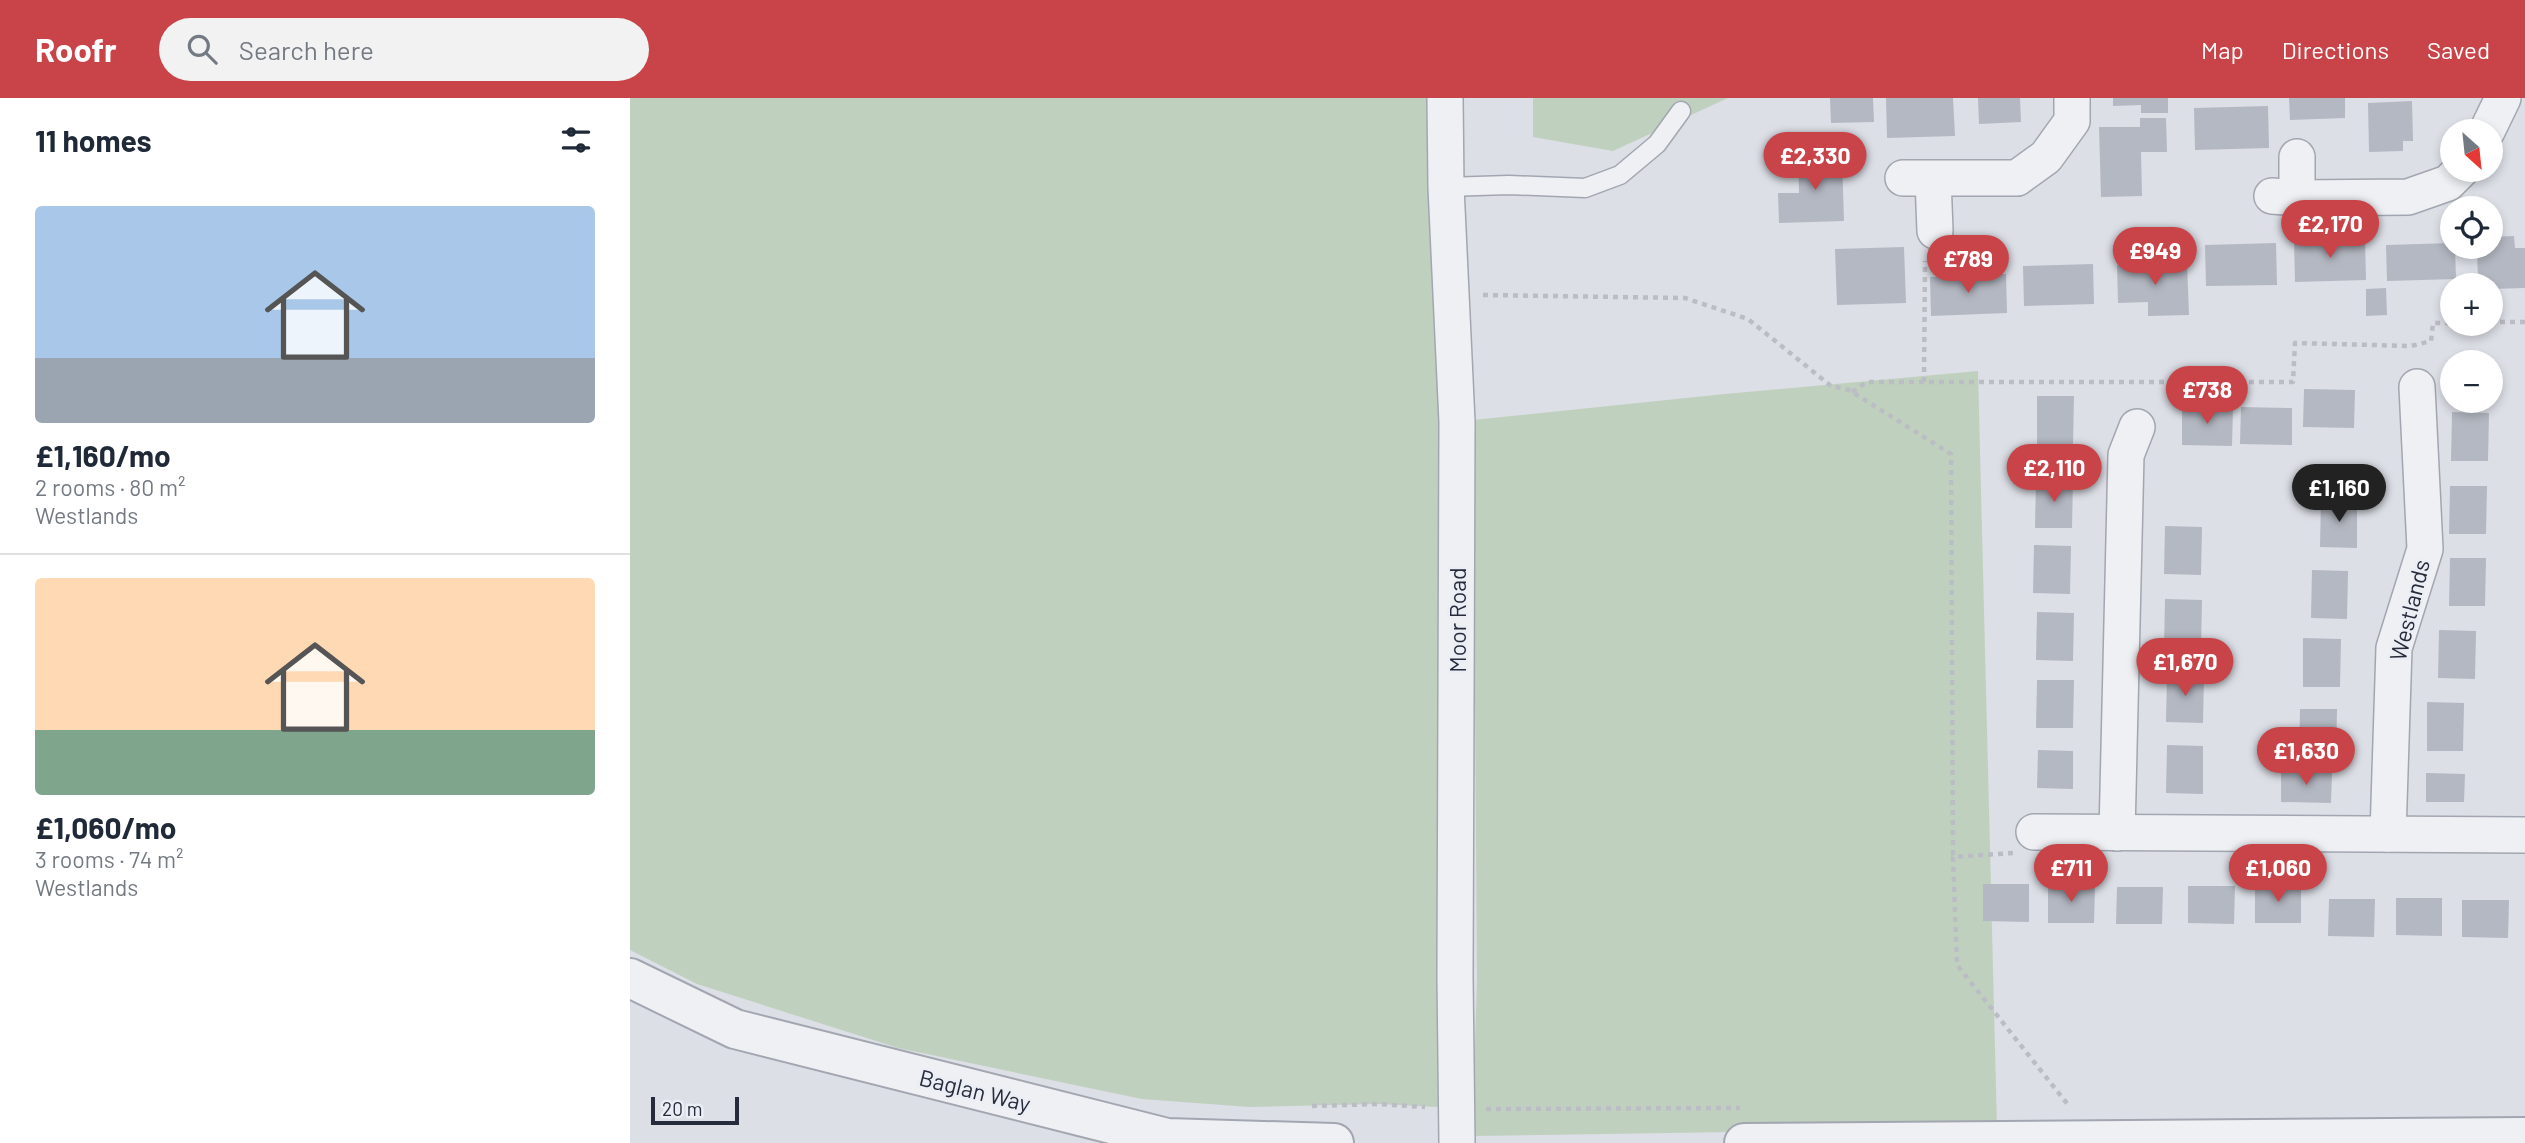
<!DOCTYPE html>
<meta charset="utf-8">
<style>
body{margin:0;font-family:Barlow,sans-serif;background:#f2f2f3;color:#1f2937;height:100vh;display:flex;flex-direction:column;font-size:26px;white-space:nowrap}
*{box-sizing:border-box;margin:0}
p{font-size:23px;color:#747a83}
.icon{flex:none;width:38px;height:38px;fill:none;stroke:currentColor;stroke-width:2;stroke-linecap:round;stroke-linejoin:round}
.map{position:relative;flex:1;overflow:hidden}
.panel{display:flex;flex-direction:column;background:#fff;width:630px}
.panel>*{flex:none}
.needle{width:46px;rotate:153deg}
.buttons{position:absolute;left:1810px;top:21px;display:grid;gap:14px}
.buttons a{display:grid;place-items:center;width:63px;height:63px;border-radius:50%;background:#fff;box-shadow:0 4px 10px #0003;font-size:35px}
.scale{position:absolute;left:21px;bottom:18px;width:88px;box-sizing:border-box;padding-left:7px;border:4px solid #272c3c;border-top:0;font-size:19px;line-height:24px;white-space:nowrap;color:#272c3c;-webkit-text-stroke:5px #ebeef4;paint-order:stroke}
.price{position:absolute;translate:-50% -60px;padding:0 16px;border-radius:24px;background:#c94449;color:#fff;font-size:23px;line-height:46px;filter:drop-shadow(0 2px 4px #0008)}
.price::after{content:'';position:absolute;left:50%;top:42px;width:21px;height:16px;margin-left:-10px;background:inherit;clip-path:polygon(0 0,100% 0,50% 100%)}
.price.current{background:#222;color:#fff}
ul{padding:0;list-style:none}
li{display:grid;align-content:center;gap:14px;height:371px;padding:0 35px}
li+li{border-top:2px solid #e0e1e3}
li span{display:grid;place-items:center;height:217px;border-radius:7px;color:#555}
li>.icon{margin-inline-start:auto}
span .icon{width:126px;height:126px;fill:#fffc;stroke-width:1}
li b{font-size:30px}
h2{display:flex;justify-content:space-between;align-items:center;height:84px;padding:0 35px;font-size:30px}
header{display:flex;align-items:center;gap:42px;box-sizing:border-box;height:98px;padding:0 35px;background:#c94449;color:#fff}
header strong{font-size:33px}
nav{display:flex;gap:38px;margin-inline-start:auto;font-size:24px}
.search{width:490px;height:63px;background:#f2f2f3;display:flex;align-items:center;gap:18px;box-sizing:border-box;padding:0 24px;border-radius:38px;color:#747a83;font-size:26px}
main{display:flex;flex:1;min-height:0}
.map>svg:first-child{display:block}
.green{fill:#c0d0be}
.building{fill:#b4b8c2}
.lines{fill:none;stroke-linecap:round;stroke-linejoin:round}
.service-casing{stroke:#a2a6b0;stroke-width:21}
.minor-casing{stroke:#a2a6b0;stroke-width:38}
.tertiary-casing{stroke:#a2a6b0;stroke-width:42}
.path{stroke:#bbbdc4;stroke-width:4.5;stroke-dasharray:5 5;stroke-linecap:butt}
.service{stroke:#eff0f4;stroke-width:18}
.minor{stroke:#eff0f4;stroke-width:35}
.tertiary{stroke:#eff0f4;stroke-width:38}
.labels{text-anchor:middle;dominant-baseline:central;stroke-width:5;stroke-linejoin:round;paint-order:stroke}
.street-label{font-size:23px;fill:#272c3c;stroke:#ebeef4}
</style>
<header>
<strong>Roofr</strong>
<div class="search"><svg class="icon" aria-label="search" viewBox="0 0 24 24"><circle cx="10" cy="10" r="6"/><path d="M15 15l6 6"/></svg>Search here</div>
<nav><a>Map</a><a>Directions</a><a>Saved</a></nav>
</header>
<main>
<section class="panel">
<h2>11 homes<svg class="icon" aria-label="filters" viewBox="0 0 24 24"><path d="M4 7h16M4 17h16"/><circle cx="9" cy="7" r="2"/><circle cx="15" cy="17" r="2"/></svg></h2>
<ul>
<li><span style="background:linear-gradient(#a9c7e8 70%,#9aa5b1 0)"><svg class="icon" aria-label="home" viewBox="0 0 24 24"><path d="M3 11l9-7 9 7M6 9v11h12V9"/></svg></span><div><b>£1,160/mo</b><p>2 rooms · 80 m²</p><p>Westlands</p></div></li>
<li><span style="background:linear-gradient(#ffd9b3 70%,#7fa58c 0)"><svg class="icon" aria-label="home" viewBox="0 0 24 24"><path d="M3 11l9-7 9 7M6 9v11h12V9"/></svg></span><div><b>£1,060/mo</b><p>3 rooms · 74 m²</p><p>Westlands</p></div></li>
</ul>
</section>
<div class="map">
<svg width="1895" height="1045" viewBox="0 0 1895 1045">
<rect width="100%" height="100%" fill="#dcdfe6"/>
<g class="green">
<path d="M0 0H815L827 1010 748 1006 619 1009 512 1001 268 950 67 886 0 852Z"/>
<path d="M903 0H1098L983 53 903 39Z"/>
<path d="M1348 273 1367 1030 842 1038 847 882 843 322 1095 296Z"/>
</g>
<g class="building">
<path d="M1200 0H1243L1244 24 1201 25Z"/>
<path d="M1256 0H1323L1325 38 1257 40Z"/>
<path d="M1348 0H1390L1391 24 1349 26Z"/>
<path d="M1483 0H1538V15H1511V7L1483 8Z"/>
<path d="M1659 0H1715V20L1660 22Z"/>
<path d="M1782 3 1783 43H1773V53L1739 54 1738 5Z"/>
<path d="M1638 8 1639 50 1565 52 1564 10Z"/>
<path d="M1510 20H1536L1537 54H1511L1512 98 1471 99 1469 29H1510Z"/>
<path d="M1212 58 1214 123 1149 125 1148 95H1169L1168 59Z"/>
<path d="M1884 138 1885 150H1895V190L1860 191V187H1848L1847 149H1860V139Z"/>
<path d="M1735 141 1736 182 1665 184 1664 142Z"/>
<path d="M1646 145 1647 187 1576 188 1575 147Z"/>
<path d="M1822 145V149H1825L1826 181 1757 183 1756 147Z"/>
<path d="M1274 149 1276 205 1207 207 1205 151Z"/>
<path d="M1557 165 1559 217 1518 218V204L1488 205 1487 167Z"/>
<path d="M1463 166 1464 206 1394 208 1393 168Z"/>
<path d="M1376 176 1377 215 1301 218 1300 179Z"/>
<path d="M1756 190 1757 217 1736 218V191Z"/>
<path d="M1674 291 1725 292 1724 330 1673 329Z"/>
<path d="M1407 298H1444L1443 347 1407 346Z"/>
<path d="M1552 309 1603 310 1602 348 1552 347Z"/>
<path d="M1611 309 1662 310V347L1610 346Z"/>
<path d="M1822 314 1859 315 1858 363H1821Z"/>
<path d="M1406 382H1443L1442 430H1405Z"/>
<path d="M1820 388H1857L1856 436H1819Z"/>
<path d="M1691 401 1727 402V450L1690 449Z"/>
<path d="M1535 428 1572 429 1571 477 1534 476Z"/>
<path d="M1404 447 1441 448 1440 496 1403 495Z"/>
<path d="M1820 460H1856L1855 508H1819Z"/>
<path d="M1682 472 1718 473 1717 521 1681 520Z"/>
<path d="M1535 501 1572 502 1571 550H1534Z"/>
<path d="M1407 514 1444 515 1443 563 1406 562Z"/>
<path d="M1809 532 1846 533 1845 581 1808 580Z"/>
<path d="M1673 540 1711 541 1710 589H1673Z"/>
<path d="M1537 576 1574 577 1573 625 1536 624Z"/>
<path d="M1407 582H1444L1443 630H1406Z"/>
<path d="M1797 604 1834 605 1833 653H1797Z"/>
<path d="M1670 611H1707L1706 659 1669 658Z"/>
<path d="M1537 647 1573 648V696L1536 695Z"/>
<path d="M1408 652 1443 653V691L1407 690Z"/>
<path d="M1651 674 1702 675 1701 705 1651 704Z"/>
<path d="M1796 675 1835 676 1834 704H1796Z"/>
<path d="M1353 786H1399V824L1353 823Z"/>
<path d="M1418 787 1465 788 1464 825H1418Z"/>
<path d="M1625 787 1671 788V825H1625Z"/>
<path d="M1558 788H1605L1604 826 1558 825Z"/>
<path d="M1487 789H1533L1532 826H1486Z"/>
<path d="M1766 800H1812V838L1766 837Z"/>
<path d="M1699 801H1745L1744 839 1698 838Z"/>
<path d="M1832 802H1879L1878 840 1832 839Z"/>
</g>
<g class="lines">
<g class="service-casing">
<path id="service" d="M816 89 879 87 955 90 990 77 1027 46 1051 13"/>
</g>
<g class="minor-casing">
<g id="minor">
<path d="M815 0 816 89 827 324 825 879 827 1045"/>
<path d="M1857 33 1873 0"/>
<path d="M1667 59V100"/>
<path d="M1273 80H1387L1416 59 1442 23V0"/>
<path d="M1303 81 1305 133"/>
<path d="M1642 98 1667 100 1778 99 1818 85 1831 72"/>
<path d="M1404 734 1895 737"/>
<path d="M1487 735 1496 357 1507 329"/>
<path d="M1758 736 1764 550 1795 451 1787 289"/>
</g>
</g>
<g class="tertiary-casing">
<g id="tertiary">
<path d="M0 880 105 931 537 1040 704 1045"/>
<path d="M1114 1045 1895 1039"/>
</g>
</g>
<g class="path">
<path d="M853 197 1055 200 1118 221 1201 288 1219 292 1321 356 1323 759"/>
<path d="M1860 224H1895"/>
<path d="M1294 284 1295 163"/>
<path d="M1222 294 1237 284H1663L1665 245 1781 248 1801 243 1803 225H1822"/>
<path d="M1383 755 1323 759 1327 867 1439 1008"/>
<path d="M682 1008 748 1006 795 1009"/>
<path d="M856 1011 1110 1010"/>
</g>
<use href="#service" class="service"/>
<use href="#minor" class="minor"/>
<use href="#tertiary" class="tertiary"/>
</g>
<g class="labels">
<g class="street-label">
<text transform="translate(1779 512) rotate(-76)">Westlands</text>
<text transform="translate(827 522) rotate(-90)">Moor Road</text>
<text transform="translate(345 992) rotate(14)">Baglan Way</text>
</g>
</g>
</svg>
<div class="buttons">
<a><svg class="needle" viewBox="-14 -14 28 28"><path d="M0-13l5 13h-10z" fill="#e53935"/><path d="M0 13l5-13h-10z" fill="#747a83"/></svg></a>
<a><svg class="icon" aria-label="locate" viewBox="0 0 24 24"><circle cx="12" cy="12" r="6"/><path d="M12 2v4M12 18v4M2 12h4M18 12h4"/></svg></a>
<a>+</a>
<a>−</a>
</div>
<div class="scale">20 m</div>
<b class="price" style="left:1185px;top:94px">£2,330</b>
<b class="price" style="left:1700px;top:162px">£2,170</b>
<b class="price" style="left:1525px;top:189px">£949</b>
<b class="price" style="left:1338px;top:197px">£789</b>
<b class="price" style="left:1577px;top:328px">£738</b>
<b class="price" style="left:1424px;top:406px">£2,110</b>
<b class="price current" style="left:1709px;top:426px">£1,160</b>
<b class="price" style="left:1555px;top:600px">£1,670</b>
<b class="price" style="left:1676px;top:689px">£1,630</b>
<b class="price" style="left:1441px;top:806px">£711</b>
<b class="price" style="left:1648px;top:806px">£1,060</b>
</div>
</main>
